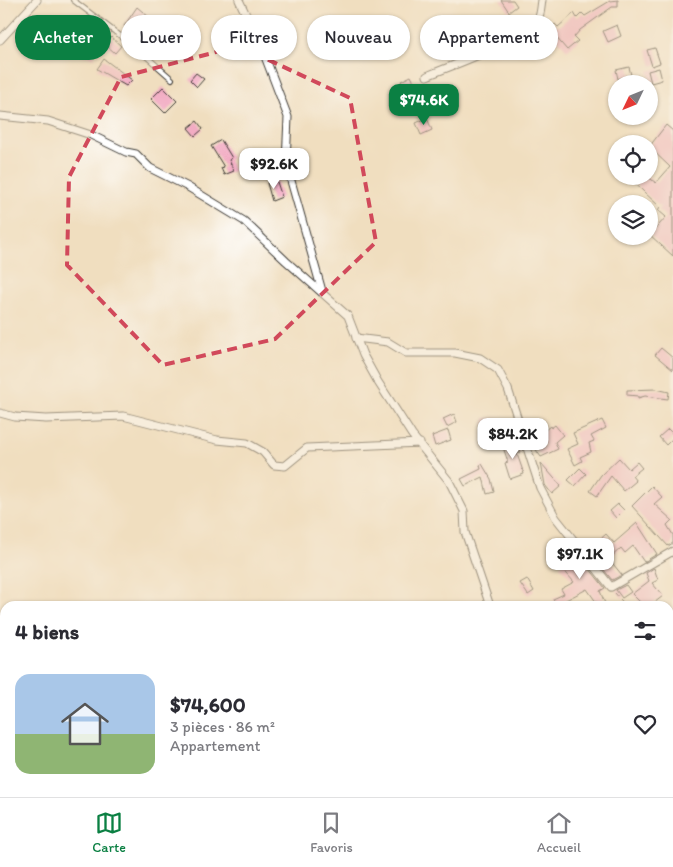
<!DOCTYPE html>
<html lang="fr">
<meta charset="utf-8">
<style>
body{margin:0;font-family:Itim,sans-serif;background:#f7f7f7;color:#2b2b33;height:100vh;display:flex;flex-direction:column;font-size:19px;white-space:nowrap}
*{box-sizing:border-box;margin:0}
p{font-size:16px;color:#7c7c81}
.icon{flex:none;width:28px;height:28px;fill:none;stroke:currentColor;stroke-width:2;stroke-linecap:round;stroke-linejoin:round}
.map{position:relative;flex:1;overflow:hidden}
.details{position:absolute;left:0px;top:601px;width:674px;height:196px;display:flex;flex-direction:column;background:#fff;border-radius:15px 15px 0 0;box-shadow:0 1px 4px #0004}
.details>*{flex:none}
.guide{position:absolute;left:15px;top:15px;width:644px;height:45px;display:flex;gap:10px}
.needle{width:32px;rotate:227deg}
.tools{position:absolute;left:608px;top:75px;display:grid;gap:10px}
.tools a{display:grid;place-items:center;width:50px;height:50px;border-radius:50%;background:#fff;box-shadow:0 1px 4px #0004;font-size:25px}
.price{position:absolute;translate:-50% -42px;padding:0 11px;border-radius:10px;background:#fff;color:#222;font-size:16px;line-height:32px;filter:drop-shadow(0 1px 2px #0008)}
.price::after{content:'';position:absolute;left:50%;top:30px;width:15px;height:11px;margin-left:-8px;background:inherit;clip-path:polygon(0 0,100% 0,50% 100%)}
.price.selected{background:#0b8043;color:#fff}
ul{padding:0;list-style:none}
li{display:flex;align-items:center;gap:15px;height:125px;padding:0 15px}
li span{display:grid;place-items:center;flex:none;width:140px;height:100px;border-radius:15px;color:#555}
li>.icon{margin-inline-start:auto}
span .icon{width:60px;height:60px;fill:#fffc;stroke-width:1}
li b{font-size:21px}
h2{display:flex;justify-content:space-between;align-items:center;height:60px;padding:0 15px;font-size:21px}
.tag{padding:0 18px;border-radius:22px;background:#fff;box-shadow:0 1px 4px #0004;font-size:18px;line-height:45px}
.tag.selected{background:#0b8043;color:#fff}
.tabs{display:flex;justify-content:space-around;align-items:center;height:70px;border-top:1px solid #e1e1e2;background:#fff;font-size:14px;color:#7c7c81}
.tabs a{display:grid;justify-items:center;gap:2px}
.tabs .selected{color:#0b8043}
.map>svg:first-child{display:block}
.building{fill:#f2acc3}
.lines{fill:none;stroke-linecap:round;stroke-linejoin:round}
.service-casing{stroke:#3c3934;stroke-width:6}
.minor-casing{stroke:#3c3934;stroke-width:9}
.path{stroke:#3c3934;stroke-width:1;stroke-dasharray:4 4;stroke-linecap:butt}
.service{stroke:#fff;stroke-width:4}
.minor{stroke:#fff;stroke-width:7}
.marked{fill:none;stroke:#d1495b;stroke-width:4;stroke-dasharray:10 6;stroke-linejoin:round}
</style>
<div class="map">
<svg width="673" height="797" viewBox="0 0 673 797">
<rect width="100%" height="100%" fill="#fff"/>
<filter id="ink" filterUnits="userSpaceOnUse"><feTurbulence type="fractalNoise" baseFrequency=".02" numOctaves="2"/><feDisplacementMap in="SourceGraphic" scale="10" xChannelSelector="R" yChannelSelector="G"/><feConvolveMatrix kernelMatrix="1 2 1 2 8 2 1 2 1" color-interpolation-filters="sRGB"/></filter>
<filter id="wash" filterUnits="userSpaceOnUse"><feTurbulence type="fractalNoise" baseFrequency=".0096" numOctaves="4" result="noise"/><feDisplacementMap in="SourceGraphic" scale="20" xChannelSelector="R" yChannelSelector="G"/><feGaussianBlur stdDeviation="1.12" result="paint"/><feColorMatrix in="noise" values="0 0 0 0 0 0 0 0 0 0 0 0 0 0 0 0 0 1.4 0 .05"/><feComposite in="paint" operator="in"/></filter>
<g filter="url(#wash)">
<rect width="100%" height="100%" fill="#f0debf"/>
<g id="blocks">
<g class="building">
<path d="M501 0H513L517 6 509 12Z"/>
<path d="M618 0V7H612L580 30 574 37 578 41 567 50 549 29 555 24 558 27 574 13 577 18 582 13 585 16 610 1Z"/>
<path d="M137 7 162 28 160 29 172 40 157 56 124 26Z"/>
<path d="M79 18 88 25 90 34 77 49H93L95 58 68 52 72 50 63 43 73 32 69 29Z"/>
<path d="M617 25 621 36 608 42 603 31Z"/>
<path d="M111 37 121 46 115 53 105 44Z"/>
<path d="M655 48 660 63 652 66 647 50Z"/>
<path d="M104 59 132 80 126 86 97 69Z"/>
<path d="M629 67 631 75 618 79 616 70Z"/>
<path d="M659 68 662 80 651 83 648 71Z"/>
<path d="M196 73 204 79 197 87 190 80Z"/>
<path d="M411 76 414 82 404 87 401 81Z"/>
<path d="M163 87 177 101 165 113 151 99Z"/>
<path d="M427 118 432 130 421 135 416 123Z"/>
<path d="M197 121 203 129 195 136 188 128Z"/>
<path d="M666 125 673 131V256L650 235 666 217 658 210 660 207 627 176H647L656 183 670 167 649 147Z"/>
<path d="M221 140 232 158 229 160 234 171 224 175 221 168 224 167 211 146Z"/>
<path d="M276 179 282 197 272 201 267 183Z"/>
<path d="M661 348 673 358V370L655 355Z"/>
<path d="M656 389 669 392 668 399 645 396 638 398V396L627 395V390Z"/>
<path d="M454 414 457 422 447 427 443 419Z"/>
<path d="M485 418 512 420V435H502V427L484 425Z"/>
<path d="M602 420 606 428 591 436 594 441 589 443 591 452 580 457 582 461 575 465 567 449 578 444 573 433Z"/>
<path d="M555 425 563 435 555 442 558 449 541 457 536 450 545 446 538 436 550 426 551 428Z"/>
<path d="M668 429 673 434V438L666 445 659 437Z"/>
<path d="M448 430 451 440 435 446 432 436Z"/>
<path d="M518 442 521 452 517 454 524 474 510 479 505 463 508 462 503 447Z"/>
<path d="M619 458 629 469 637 462 642 468 632 476 636 481 624 491 611 476 597 496 590 491 601 475Z"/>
<path d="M541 463 561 486 552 494 545 485Z"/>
<path d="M482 464 491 479 494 492 487 494 483 477 465 486 461 479 481 469 480 465Z"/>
<path d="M580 468 586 474 575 486 568 480Z"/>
<path d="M652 486 662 497 654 504 672 520 667 525 673 535V543L668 546 632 506Z"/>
<path d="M618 504 624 510 616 518 610 511Z"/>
<path d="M637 523 657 554 644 562 633 546 625 553 621 548 609 559 622 575 612 580 588 550 606 534 614 543Z"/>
<path d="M573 548 605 588 600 591 606 606H599L587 589 564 601 566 604 557 606 553 599 564 594 561 589 574 582 560 566 571 557 567 551Z"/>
<path d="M654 568 658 580 652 583 663 596 650 606H644L632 594 649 581 646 573Z"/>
<path d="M527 579 534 591 528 595 520 583Z"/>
<path d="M626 585 631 592 622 598 616 590Z"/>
</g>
</g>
</g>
<g filter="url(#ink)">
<use href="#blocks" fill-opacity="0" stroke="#3c3934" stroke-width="1"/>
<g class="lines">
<g class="service-casing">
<path id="service" d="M73 0 139 50 172 79"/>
</g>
<g class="minor-casing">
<g id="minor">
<path d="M239 0 261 46 288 117 286 163 322 291"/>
<path d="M0 40 37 0"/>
<path d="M427 76C452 65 524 41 538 19 541 14 541 6 542 0"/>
<path d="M0 116 48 121 91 135 126 152 136 154 150 168 188 187 244 221 286 261 348 316 363 355 378 382 412 435 449 481 464 511 465 532 490 606"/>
<path d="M356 338 388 342 406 353H455L480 358 498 370 508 389 540 488 556 518 611 587 673 551"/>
<path d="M0 413 15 417 46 419 123 416 217 440 247 443 263 452 274 465 285 466 307 448 420 443"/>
<path d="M600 792 601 797"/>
</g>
</g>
<g class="path">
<path d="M615 593 626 606"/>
<path d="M669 653 673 658"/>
</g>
<use href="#service" class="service"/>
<use href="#minor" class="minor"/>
</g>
</g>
<path d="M0 0H673V797H0ZM239 46 350 98 376 242 275 339 163 365 67 265 69 177 121 77Z" fill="#f0debf" fill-opacity=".55" fill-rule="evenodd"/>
<path class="marked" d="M239 46 350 98 376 242 275 339 163 365 67 265 69 177 121 77Z"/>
</svg>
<div class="tools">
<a><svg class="needle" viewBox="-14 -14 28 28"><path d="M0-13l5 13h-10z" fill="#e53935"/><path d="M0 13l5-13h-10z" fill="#7c7c81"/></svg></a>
<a><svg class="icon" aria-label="locate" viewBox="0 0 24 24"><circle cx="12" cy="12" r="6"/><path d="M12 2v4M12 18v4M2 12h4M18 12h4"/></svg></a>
<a><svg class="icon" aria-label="layers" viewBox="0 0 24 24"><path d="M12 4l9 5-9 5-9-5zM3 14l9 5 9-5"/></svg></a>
</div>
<b class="price selected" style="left:424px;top:126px">$74.6K</b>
<b class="price" style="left:274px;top:190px">$92.6K</b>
<b class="price" style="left:513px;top:460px">$84.2K</b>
<b class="price" style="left:580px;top:580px">$97.1K</b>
<div class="guide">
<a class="tag selected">Acheter</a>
<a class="tag">Louer</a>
<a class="tag">Filtres</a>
<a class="tag">Nouveau</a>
<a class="tag">Appartement</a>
</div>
<section class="details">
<h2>4 biens<svg class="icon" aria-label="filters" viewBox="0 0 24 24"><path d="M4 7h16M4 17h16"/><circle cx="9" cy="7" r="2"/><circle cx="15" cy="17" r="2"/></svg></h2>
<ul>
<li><span style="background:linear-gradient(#a9c7e8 60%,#8fb573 0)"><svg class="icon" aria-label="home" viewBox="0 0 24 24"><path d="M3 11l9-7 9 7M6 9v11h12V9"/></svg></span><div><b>$74,600</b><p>3 pièces · 86 m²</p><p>Appartement</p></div><svg class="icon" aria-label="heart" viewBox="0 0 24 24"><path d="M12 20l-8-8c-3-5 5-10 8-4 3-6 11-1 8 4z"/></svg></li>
</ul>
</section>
</div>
<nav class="tabs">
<a class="selected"><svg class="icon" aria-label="map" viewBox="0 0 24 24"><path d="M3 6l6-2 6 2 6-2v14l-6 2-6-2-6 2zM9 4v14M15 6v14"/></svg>Carte</a>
<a><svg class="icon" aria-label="saved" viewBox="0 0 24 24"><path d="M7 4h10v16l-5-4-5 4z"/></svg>Favoris</a>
<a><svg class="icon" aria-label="home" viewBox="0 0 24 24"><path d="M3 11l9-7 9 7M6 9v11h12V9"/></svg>Accueil</a>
</nav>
